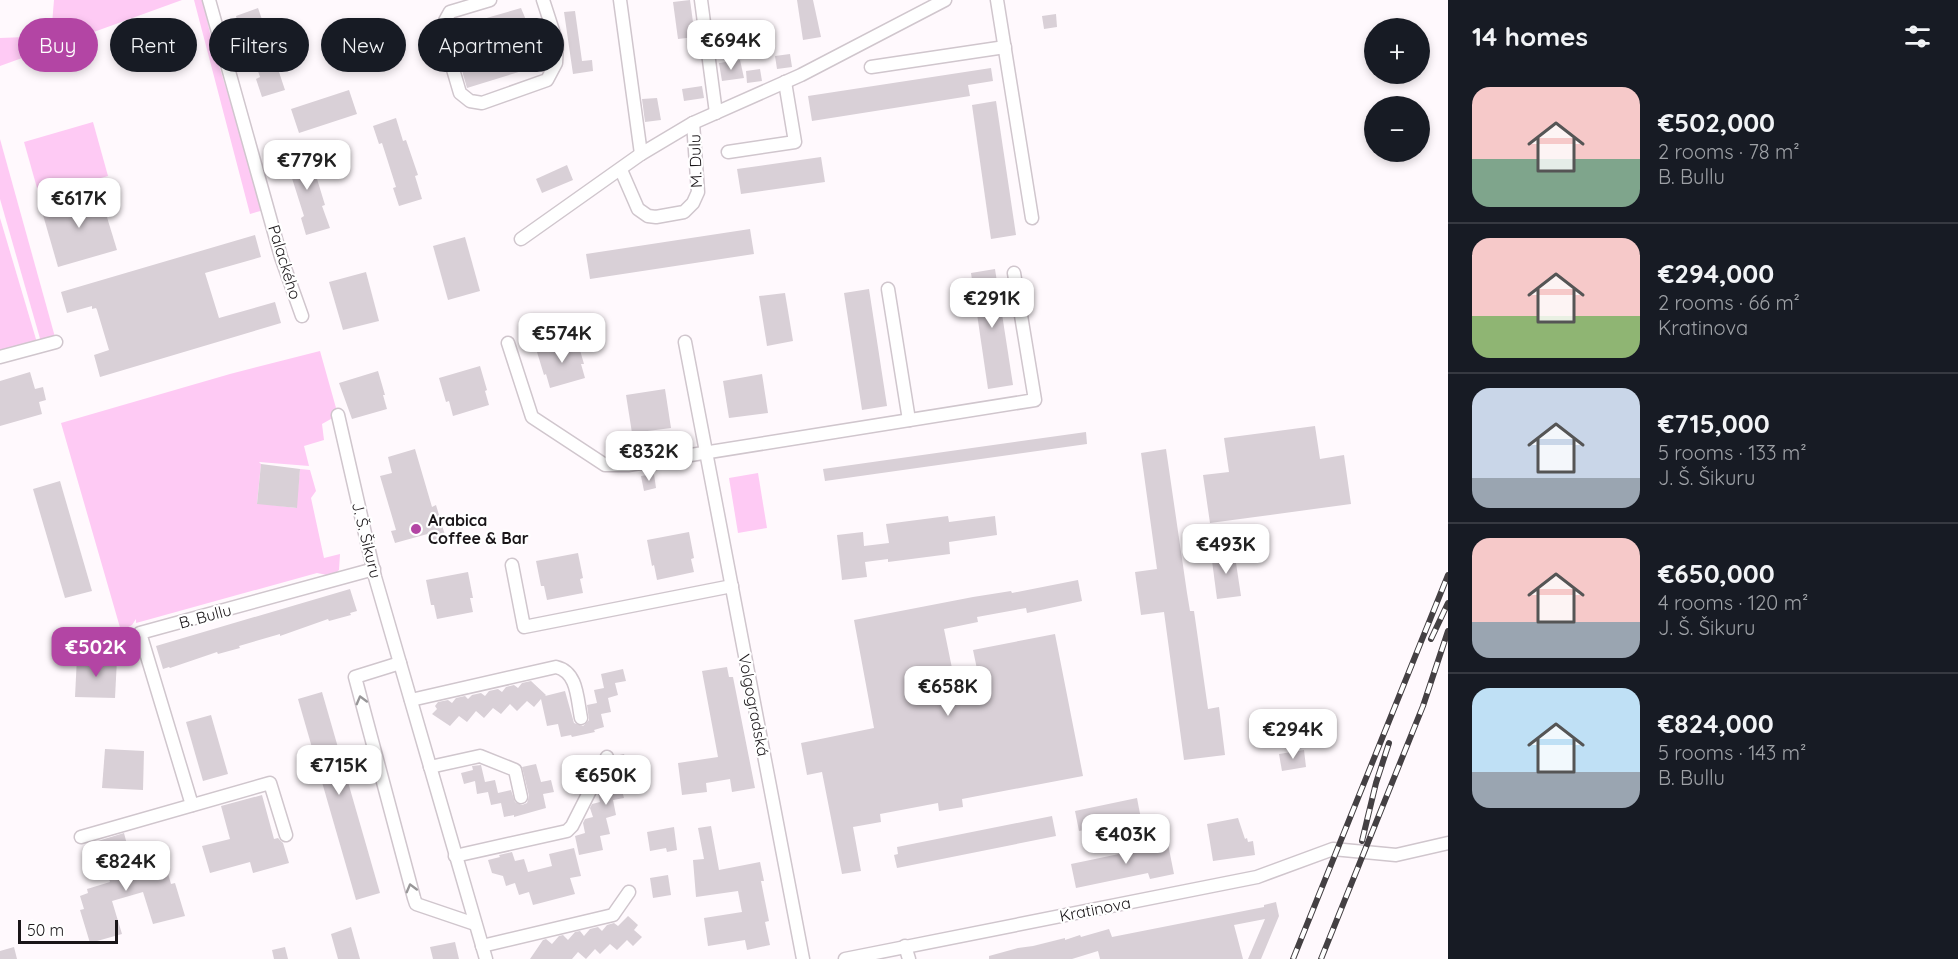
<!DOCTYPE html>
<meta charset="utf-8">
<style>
body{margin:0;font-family:Quicksand,sans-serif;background:#242831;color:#f1f3f6;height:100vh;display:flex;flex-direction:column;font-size:22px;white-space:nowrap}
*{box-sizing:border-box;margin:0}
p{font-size:20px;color:#9ea1a6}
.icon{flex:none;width:33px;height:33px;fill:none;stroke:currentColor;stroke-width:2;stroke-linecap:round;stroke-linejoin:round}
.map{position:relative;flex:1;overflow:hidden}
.panel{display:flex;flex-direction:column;background:#171b24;width:510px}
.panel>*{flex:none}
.top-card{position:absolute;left:18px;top:18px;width:570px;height:54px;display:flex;gap:12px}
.fabs{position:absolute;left:1364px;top:18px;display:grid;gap:12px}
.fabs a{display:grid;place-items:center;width:66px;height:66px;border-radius:50%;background:#171b24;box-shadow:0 3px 9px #0003;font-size:30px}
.scale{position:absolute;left:18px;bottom:15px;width:100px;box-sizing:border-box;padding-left:6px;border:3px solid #1a1619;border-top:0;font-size:16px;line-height:21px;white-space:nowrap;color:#1a1619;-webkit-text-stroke:4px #fff;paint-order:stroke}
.price{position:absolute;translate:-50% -51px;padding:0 14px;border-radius:12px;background:#fff;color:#222;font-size:20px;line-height:39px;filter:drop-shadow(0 2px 3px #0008)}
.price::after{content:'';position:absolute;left:50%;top:36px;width:18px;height:14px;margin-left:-9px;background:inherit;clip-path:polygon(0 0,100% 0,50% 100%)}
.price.on{background:#b345a4;color:#fff}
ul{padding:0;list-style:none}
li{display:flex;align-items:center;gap:18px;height:150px;padding:0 24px}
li+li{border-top:2px solid #363941}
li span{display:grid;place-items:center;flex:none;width:168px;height:120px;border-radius:18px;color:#555}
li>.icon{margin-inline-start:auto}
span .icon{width:72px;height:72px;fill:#fffc;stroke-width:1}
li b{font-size:26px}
h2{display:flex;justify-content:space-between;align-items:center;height:72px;padding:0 24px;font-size:26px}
.pill{padding:0 21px;border-radius:27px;background:#171b24;box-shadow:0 3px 9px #0003;font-size:21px;line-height:54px}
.pill.on{background:#b345a4;color:#fff}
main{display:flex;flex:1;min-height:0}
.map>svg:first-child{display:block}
.green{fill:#fecaf4}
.building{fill:#d9d0d7}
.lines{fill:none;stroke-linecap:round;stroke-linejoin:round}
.minor-casing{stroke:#d0c6cd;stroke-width:15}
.minor{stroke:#fff;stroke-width:12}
.rail-casing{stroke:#444043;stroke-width:6}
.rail{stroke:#fff;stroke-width:4;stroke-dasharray:11;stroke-linecap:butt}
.oneway{stroke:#989698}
.poi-dot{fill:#b345a4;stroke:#fff;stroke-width:2}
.labels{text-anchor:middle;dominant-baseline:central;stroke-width:4.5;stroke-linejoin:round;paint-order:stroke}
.street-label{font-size:16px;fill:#1a1619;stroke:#fff}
.poi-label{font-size:16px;font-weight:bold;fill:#1a1619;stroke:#fff;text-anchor:start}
</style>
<main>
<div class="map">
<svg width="1448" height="959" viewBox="0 0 1448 959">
<rect width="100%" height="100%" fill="#fff9fd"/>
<g class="green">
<path d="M54 0H182L0 66V38L51 36Z"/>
<path d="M194 0H203L212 43 264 210 250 214Z"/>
<path d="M93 122 108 176 39 195 24 142Z"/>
<path d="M0 139 55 337 41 342 0 199Z"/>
<path d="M0 218 38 346 0 357Z"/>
<path d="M320 351 338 415 322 424 324 440 304 446 309 466 259 462 261 464 257 503 296 508 300 469 310 470 316 491 311 498 324 558 340 554 339 570 332 576 317 573 147 620 136 623V619L132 625 121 631 61 423 230 374Z"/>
<path d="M758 473 767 528 738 533 729 478Z"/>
</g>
<g class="building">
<path d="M690 0 695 37 678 39 673 2Z"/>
<path d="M797 0H813L821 37 803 40Z"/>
<path d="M258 8 266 31 269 30 281 65 277 66 285 90 262 97 256 79 260 77 245 33 241 34 236 16Z"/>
<path d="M521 8 526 20 521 21 535 67 467 88 451 32 452 28Z"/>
<path d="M575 11 582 61 592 60 593 71 573 74 564 12Z"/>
<path d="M1056 14 1057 27 1044 29 1042 16Z"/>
<path d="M790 54 792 67 777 69 775 56Z"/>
<path d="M740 60 744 78 722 81 719 63Z"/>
<path d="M991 68 993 81 968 85 970 96 812 121 808 96Z"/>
<path d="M760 69 762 81 747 83 746 71Z"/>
<path d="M702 86 704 98 684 101 682 89Z"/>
<path d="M349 90 357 114 299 133 291 109Z"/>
<path d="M657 98 661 120 645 122 642 99Z"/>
<path d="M996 101 1016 235 991 239 972 105Z"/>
<path d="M396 118 403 141 406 140 418 175 415 176 422 199 399 206 393 188 396 187 382 143 379 144 373 126Z"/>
<path d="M304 148 311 170 314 169 325 205 322 206 330 228 306 235 301 218 304 216 290 172 286 173 281 155Z"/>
<path d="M821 157 825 182 741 194 737 169Z"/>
<path d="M567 165 573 180 542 193 536 179Z"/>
<path d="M99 191 117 250 58 267 41 208Z"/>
<path d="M750 229 754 254 590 279 586 254Z"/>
<path d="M255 235 261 257 205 273 219 318 275 302 281 323 100 377 94 355 109 350 97 310 96 308 92 309V306L67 313 61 292Z"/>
<path d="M465 237 480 291 448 300 433 246Z"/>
<path d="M995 269 1013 385 988 389 971 273Z"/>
<path d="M366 272 379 321 343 330 329 282Z"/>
<path d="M869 289 887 406 862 410 844 293Z"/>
<path d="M785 293 793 341 767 346 759 296Z"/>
<path d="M577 340 584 364H581L585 378 550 388 546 374 544 375 537 352Z"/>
<path d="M480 366 487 390 485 391 489 405 453 416 449 401 446 402 439 378Z"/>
<path d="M378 371 385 395H383L387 409 352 419 339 383Z"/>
<path d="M30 372 35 389 43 387 46 400 39 402 42 414 0 426V381Z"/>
<path d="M762 374 768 413 729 418 723 381Z"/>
<path d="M665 389 671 428 632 433 626 395Z"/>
<path d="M1315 426 1320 459 1344 455 1351 504 1210 523 1203 475 1229 472 1224 438Z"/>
<path d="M1086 432 1087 444 825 481 823 469Z"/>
<path d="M415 449 432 507 436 505 447 542 434 546 431 533 395 543 391 531 396 530 380 476 392 473 388 457Z"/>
<path d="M1166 449 1187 593 1190 611H1194L1208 709 1219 707 1225 755 1184 760 1164 612 1141 615 1135 572 1157 569 1141 453Z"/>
<path d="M261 464 300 469 297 508 257 504Z"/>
<path d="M654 474 656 488 644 491 641 476Z"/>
<path d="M60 481 92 591 65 598 33 489Z"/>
<path d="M948 516 949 522 995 516 997 535 949 542 950 554 888 562V559L865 562 867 577 842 580 837 535 863 532 864 546 889 543 886 524Z"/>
<path d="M689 532 694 558 691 559 694 572 657 580 654 565 652 566 647 540Z"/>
<path d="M1234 550 1241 596 1217 599 1211 553Z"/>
<path d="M578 553 583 578 580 579 583 593 547 600 544 586H541L536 561Z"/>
<path d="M468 572 473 598H470L473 612 437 619 434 605H431L426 580Z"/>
<path d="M1078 580 1082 601 1027 613 1026 608 977 617 978 622 944 629 953 673 977 669 973 650 1055 634 1083 776 962 799 963 807 939 811 938 803 880 814 881 822 853 827 861 871 842 874 822 772 807 775 801 743 874 728 854 620 973 597 1011 591 1012 593Z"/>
<path d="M350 589 357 611 350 613 351 615 329 621 328 619 280 636V634L239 646 240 648 218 654 217 652 170 668 169 667 163 669 156 646Z"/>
<path d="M77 657 117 659 115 698 75 697Z"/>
<path d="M727 667 729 677H733L755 788 732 792 730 779 706 783 707 792 682 795 678 763 718 757 702 671Z"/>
<path d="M623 669 626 681 615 683 618 695 608 698 611 712 601 714 604 727 594 730 595 732 572 737 571 735 561 737 558 724 547 726 541 699 534 707 527 701 517 711 510 704 501 714 493 708 484 718 476 711 467 722 459 716 450 726 432 714 437 709 435 706 438 702 448 700 452 703 456 698 465 696 468 699 472 695 481 693 485 696 489 691 498 689 502 692 506 687 514 685 518 688 522 683 531 681 546 695 545 696 565 691 574 723 583 726 589 720 587 705 597 703 594 690 604 688 601 674Z"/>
<path d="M322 692 380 893 356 900 298 699Z"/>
<path d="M211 715 228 774 203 781 186 722Z"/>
<path d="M105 749 144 751 143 790 102 788Z"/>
<path d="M1304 750 1306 767 1282 771 1279 754Z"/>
<path d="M624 754 626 760 636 757 639 768 628 770 632 784 621 787 624 798 613 800 616 815 606 818 610 834 600 836 603 850 579 855 575 836 585 833 583 823 585 819 593 817 590 808 592 804 600 802 598 793 601 787 608 785 606 777 609 772 614 770 612 764 615 756Z"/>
<path d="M536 764 541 782 551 780 554 792 543 794 546 808 514 817V815L504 817 501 803 491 805 488 792 477 794 475 781 464 784 461 773 473 770 472 766 481 765 485 782 495 780 498 793 511 790 515 802 522 805 527 803 529 796 522 767Z"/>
<path d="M262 795 274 839 278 838 283 843 289 863 253 873 250 862 210 873 202 846 230 839 221 806Z"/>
<path d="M1137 798 1141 819 1079 831 1075 811Z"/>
<path d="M1052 816 1056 836 897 868 894 855 898 854 897 847Z"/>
<path d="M1238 818 1245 839 1247 838 1248 842 1253 841 1255 855 1213 861 1207 824Z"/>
<path d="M711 826 719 870 760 862 764 881H761L769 921 765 922 770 945 747 950 745 940 708 946 704 918 742 912 738 891 696 897 693 860 704 859 698 828Z"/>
<path d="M674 827 677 850 667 852 666 848 650 851 647 832Z"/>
<path d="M124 833 135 875 158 868 160 872 167 870 171 884 175 883 185 916 153 924 143 892 112 901 122 934 90 943 80 910 84 909 80 896 88 893 87 889 110 882 104 862 102 863 97 845 99 844 98 841Z"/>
<path d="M1167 839 1174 874 1150 879 1148 873 1076 888 1071 864 1143 849 1142 844Z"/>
<path d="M574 848 581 876 570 878 575 894 533 905 529 892 519 895 515 883 506 886 503 876 492 873 488 860 500 857 499 855 512 852 515 861 524 859 528 872 552 866 549 854Z"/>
<path d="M668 875 671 895 653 898 650 878Z"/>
<path d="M1276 902 1279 916 1261 959H1248L1265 919 1234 925 1243 959H1100L1098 951 1072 959H989V956L1018 948 1033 946 1065 938V940L1080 935 1081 937 1109 929 1112 937 1264 907V905Z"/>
<path d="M628 916 638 925 634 930 642 937 633 946 627 940 617 950 610 944 600 954 595 949 586 959 578 952 572 959H530L543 940 546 939 552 944 559 936 563 935 568 940 575 932 580 931 584 936 590 929 598 927 602 931 607 925 614 923 618 926Z"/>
<path d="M351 927 360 959H338L331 934Z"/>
<path d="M455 942 459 959H433L430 947Z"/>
<path d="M14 947 17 959H0V951Z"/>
<path d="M285 947 288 959H274L272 950Z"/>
</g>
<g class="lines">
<g class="minor-casing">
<g id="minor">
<path d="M209 0 281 257 302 316"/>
<path d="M490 0 450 12 445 21 442 32 460 93 470 101 482 103 547 80 556 63 557 43 543 0"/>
<path d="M620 0 641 154"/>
<path d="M701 0 716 113"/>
<path d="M997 0 1032 218"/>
<path d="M871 67 1005 47"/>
<path d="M728 152 795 142 785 82"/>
<path d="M621 170 638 209 648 216 656 217 684 212 693 203 698 192 693 123"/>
<path d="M521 239 641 154 693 123 801 75 945 0"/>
<path d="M888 289 909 420"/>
<path d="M685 342 803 959"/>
<path d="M508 343 532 417 605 465H628L1035 400 1014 273"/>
<path d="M0 357 56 342"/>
<path d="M338 415 375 577 486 959"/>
<path d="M512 565 524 627 732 586"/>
<path d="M400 663 355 677 414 898 416 904 475 924"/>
<path d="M411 700 556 667C578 672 577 699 581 718"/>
<path d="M430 767 480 756 515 770 521 797"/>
<path d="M192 805 140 633 374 569"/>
<path d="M81 837 270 783 286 835"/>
<path d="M455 856 567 831 572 826 607 757"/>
<path d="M482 946 613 915 629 892"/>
<path d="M905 946 909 959"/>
<path d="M845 959 1257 877 1333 849 1396 855 1448 843"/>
</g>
</g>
<use href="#minor" class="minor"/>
<g class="rail-casing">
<g id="rail">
<path d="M1431 639 1448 603"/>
<path d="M1362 841 1376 783 1389 743"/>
<path d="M1293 959 1448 575"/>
<path d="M1321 959 1423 706 1448 631"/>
</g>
</g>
<use href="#rail" class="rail"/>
</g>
<defs><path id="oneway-chevron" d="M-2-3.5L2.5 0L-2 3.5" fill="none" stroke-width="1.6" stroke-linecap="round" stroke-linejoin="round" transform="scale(1.5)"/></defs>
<g class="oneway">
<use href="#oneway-chevron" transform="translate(361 700) rotate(-105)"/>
<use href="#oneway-chevron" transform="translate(411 888) rotate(-105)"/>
</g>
<circle class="poi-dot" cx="416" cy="529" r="6"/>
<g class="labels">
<g class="street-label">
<text transform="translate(695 161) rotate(-92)">M. Dulu</text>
<text transform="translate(285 262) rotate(73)">Palackého</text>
<text transform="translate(367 540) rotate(76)">J. Š. Šikuru</text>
<text transform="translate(205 616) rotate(-15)">B. Bullu</text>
<text transform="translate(754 705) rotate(79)">Volgogradská</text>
<text transform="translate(1095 909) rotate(-11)">Kratinova</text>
</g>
<g class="poi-label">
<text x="428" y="520">Arabica<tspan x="428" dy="18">Coffee &amp; Bar</tspan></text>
</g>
</g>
</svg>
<div class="fabs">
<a>+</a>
<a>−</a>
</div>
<div class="scale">50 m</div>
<b class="price" style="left:731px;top:71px">€694K</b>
<b class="price" style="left:307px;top:191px">€779K</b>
<b class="price" style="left:79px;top:229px">€617K</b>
<b class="price" style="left:992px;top:329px">€291K</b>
<b class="price" style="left:562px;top:364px">€574K</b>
<b class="price" style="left:649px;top:482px">€832K</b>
<b class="price" style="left:1226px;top:575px">€493K</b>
<b class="price on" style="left:96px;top:678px">€502K</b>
<b class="price" style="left:948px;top:717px">€658K</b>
<b class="price" style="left:1293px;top:760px">€294K</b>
<b class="price" style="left:339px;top:796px">€715K</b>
<b class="price" style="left:606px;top:806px">€650K</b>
<b class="price" style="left:1126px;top:865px">€403K</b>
<b class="price" style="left:126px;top:892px">€824K</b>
<div class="top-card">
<a class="pill on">Buy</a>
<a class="pill">Rent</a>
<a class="pill">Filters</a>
<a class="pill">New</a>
<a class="pill">Apartment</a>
</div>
</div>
<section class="panel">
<h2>14 homes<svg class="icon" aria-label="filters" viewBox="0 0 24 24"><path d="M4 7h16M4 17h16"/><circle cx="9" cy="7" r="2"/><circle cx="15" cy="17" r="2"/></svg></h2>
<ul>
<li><span style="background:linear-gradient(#f6c9c9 60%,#7fa58c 0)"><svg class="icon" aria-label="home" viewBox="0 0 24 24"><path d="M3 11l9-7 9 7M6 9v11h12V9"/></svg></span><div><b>€502,000</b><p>2 rooms · 78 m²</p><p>B. Bullu</p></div></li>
<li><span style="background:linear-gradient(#f6c9c9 65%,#8fb573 0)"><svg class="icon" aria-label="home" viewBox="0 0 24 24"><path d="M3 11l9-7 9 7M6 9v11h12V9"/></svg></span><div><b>€294,000</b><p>2 rooms · 66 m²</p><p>Kratinova</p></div></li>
<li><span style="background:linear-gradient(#c9d6e8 75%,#9aa5b1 0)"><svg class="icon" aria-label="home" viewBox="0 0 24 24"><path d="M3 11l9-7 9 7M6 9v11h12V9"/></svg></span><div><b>€715,000</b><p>5 rooms · 133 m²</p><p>J. Š. Šikuru</p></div></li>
<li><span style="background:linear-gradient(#f6c9c9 70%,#9aa5b1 0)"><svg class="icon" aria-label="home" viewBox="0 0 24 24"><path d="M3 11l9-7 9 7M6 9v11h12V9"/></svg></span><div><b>€650,000</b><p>4 rooms · 120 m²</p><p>J. Š. Šikuru</p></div></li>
<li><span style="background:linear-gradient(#bfe0f5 70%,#9aa5b1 0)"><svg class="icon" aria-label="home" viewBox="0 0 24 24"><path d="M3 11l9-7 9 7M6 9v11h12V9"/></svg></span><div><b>€824,000</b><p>5 rooms · 143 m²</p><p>B. Bullu</p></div></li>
</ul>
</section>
</main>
